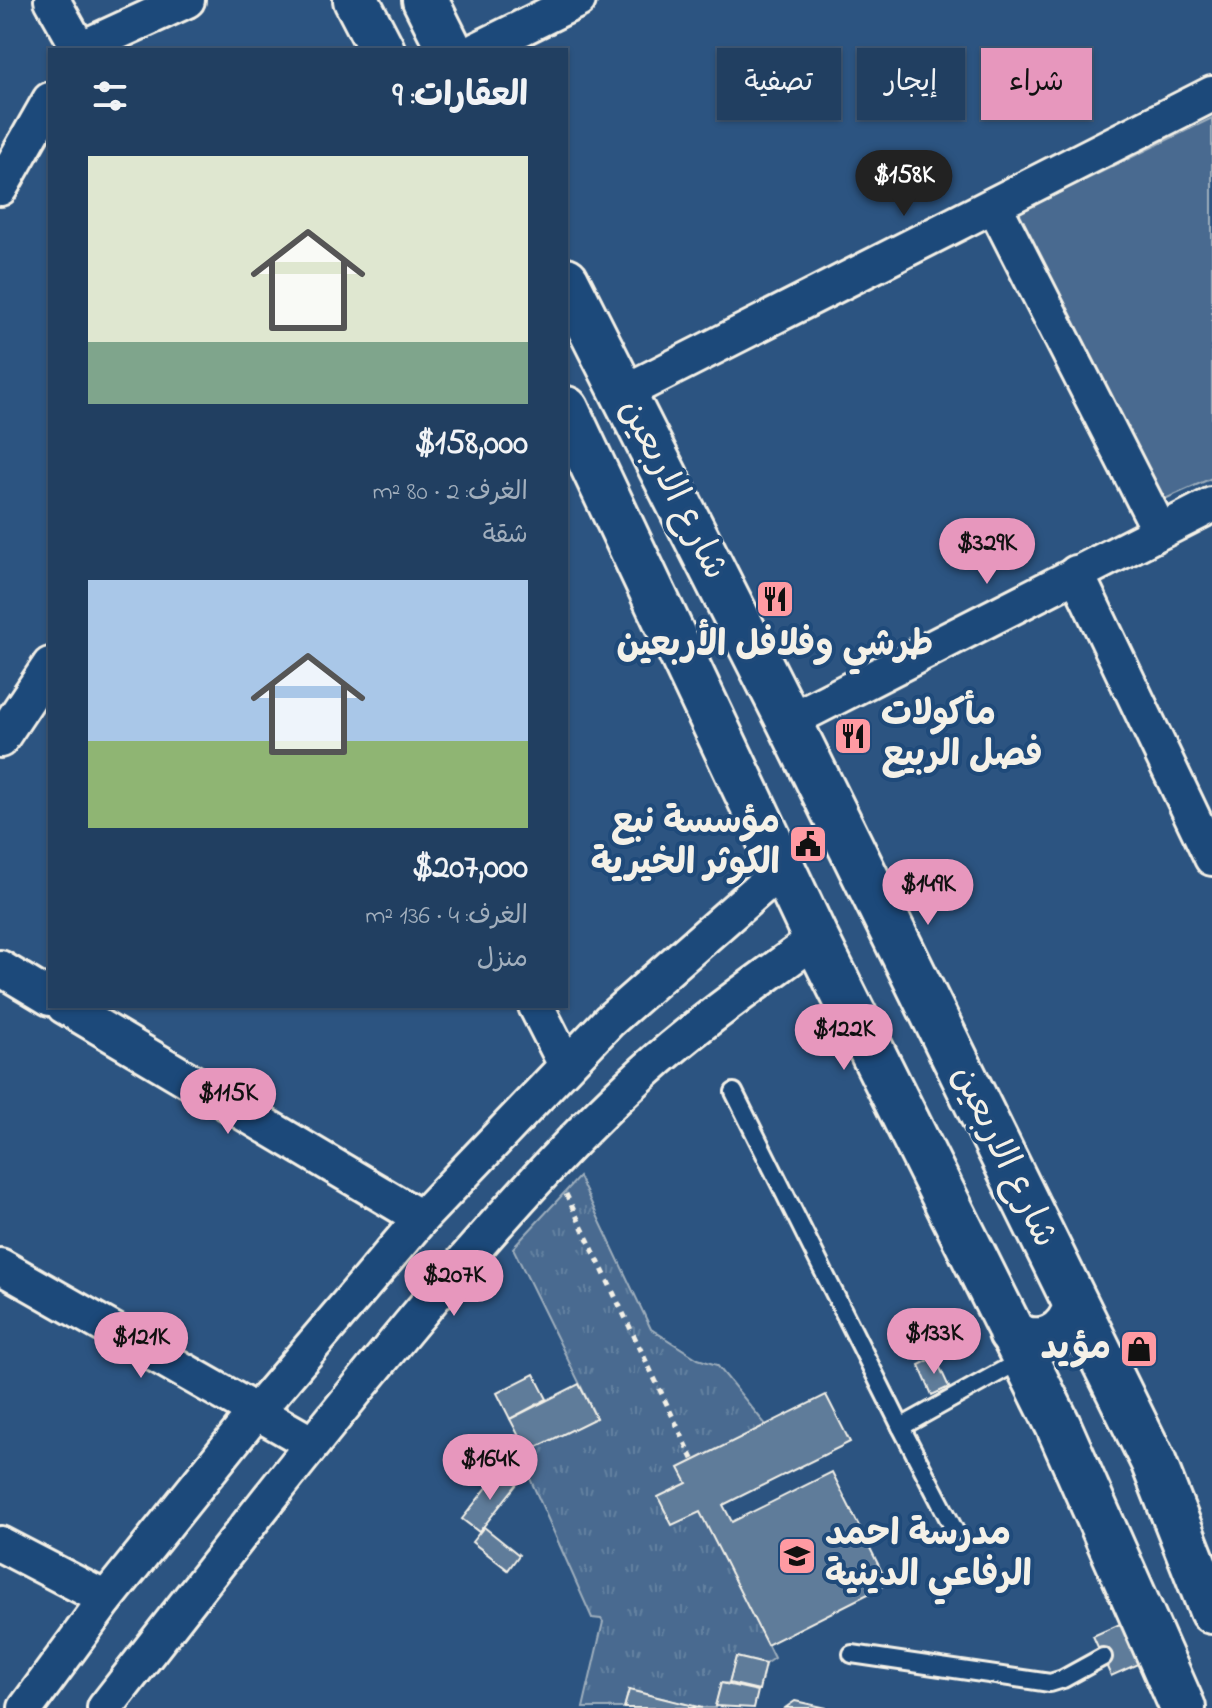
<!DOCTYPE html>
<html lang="ar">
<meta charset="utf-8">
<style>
body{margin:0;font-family:"Indie Flower","Playpen Sans Arabic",sans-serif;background:#294667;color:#f1f3f6;direction:rtl;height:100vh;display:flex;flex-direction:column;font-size:30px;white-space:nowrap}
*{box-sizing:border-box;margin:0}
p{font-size:26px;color:#a2afbd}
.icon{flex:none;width:44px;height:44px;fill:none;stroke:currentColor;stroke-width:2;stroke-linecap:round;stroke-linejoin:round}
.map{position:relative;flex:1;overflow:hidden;direction:ltr}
.panel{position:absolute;left:48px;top:48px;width:520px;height:960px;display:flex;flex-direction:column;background:#213f61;border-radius:0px;box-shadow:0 2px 6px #0004,0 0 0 2px #3e5876;direction:rtl}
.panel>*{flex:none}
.guide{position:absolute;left:592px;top:48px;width:500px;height:72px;direction:rtl;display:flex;gap:16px}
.price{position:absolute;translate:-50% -68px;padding:0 18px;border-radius:28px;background:#e797bd;color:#111;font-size:26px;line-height:52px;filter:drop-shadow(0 2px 4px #0008)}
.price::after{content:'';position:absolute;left:50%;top:48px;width:24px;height:18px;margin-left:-12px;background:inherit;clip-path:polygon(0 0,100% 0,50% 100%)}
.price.on{background:#222;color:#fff}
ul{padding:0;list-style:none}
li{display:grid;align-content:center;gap:16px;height:424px;padding:0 40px}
li span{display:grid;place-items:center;height:248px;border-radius:0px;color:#555}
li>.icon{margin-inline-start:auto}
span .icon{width:144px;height:144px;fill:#fffc;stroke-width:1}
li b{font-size:34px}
h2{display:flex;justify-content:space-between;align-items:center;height:96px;padding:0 40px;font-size:34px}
.tag{padding:0 28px;border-radius:0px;background:#213f61;box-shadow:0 2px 6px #0004,0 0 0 2px #3e5876;font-size:28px;line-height:72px}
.tag.on{background:#e797bd;color:#111}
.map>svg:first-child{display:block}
.green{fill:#496b90;stroke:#9eaebc;stroke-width:2}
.park{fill:url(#park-tufts);stroke:#9eaebc;stroke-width:2}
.building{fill:#5e7b9a;stroke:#f4f1e8;stroke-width:2}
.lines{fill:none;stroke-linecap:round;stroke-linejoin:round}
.lane-casing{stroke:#f4f1e8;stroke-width:22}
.street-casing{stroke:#f4f1e8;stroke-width:40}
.secondary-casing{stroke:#f4f1e8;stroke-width:50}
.path{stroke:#f4f1e8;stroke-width:5;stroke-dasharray:6 6;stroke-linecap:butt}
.lane{stroke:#1f4a7a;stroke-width:16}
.street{stroke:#1f4a7a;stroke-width:34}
.secondary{stroke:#1f4a7a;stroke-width:44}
.labels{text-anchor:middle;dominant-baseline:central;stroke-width:8;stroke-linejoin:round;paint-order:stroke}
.street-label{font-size:36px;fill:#f4f1e8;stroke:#1f4a7a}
.poi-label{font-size:36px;font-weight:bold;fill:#f4f1e8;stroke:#1f4a7a;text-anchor:start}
</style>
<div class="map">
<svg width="1212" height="1708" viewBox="0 0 1212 1708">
<defs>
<pattern id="park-tufts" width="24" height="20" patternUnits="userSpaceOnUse" patternTransform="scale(2)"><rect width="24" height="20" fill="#496b90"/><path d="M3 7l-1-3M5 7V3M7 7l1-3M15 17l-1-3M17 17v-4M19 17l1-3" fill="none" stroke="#6481a0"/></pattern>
</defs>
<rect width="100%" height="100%" fill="#2c5481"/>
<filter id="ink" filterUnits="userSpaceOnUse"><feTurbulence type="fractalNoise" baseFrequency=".0125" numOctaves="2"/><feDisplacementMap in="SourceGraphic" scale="16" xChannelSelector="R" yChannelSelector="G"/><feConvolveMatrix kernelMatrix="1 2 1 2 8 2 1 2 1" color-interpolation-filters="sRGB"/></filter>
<g filter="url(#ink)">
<path class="green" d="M1212 118V478L1156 503 1011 216Z"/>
<path class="park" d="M579 1177 651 1329 698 1359 717 1365 766 1425 680 1469 774 1658 765 1664 736 1657 729 1683H721L715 1708H702L629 1690 624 1708H583L603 1622 601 1619 592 1618 520 1456 596 1417 513 1248Z"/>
<g class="building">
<path d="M935 1357 949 1387 932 1395 919 1365Z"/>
<path d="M534 1374 547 1399 510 1419 497 1393Z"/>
<path d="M579 1384 596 1418 527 1452 510 1419Z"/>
<path d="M826 1395 850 1442 723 1505 732 1522 832 1472 888 1584 767 1645 700 1512 672 1525 658 1497 687 1483 679 1468Z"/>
<path d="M500 1471 517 1484 479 1532 462 1519Z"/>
<path d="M484 1527 519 1555 508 1570 472 1542Z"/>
<path d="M1122 1623 1140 1663 1111 1676 1093 1636Z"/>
<path d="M736 1657 765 1664 759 1690 729 1683Z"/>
<path d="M721 1683 758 1691 754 1708 715 1706Z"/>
<path d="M629 1690 702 1708H624Z"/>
<path d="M795 1701 827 1708H785Z"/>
</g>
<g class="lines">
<g class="lane-casing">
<g id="lane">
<path d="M734 1092 901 1427 955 1531"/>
<path d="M901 1427 1023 1359"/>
<path d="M852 1654 1050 1683 1063 1679 1103 1657"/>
</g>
</g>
<g class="street-casing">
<g id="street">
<path d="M52 0 80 50"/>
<path d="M78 50 187 0"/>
<path d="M477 50 578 0"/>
<path d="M0 188 50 100"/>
<path d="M994 205 1160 531"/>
<path d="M623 393 1212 94"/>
<path d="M1076 573 1212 858"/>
<path d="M789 721 1212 505"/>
<path d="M0 740 50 665"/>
<path d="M0 968 50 998"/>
<path d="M64 1006 421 1218"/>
<path d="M536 1006 566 1065"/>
<path d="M0 1266 311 1443"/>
<path d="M0 1544 106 1599"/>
<path d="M26 1708 106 1599 256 1412 421 1218 609 1021 783 868"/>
<path d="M105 1708C207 1577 308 1447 414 1320 486 1234 561 1148 644 1072 698 1023 758 982 816 939"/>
</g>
</g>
<g class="secondary-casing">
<g id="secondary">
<path d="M356 0 382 50"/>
<path d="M425 0 450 50"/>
<path d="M566 280 789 721 1153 1461 1212 1611"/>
<path d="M566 409 816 939 1058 1425 1183 1708"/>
<path d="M1011 1333C1039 1349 1067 1338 1076 1306"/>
</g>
</g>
<path class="path" d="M566 1194 694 1461"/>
<use href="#lane" class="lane"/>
<use href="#street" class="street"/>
<use href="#secondary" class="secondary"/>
</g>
</g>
<defs>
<g id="restaurant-square" transform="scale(2)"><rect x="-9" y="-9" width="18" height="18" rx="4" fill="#ff9aa2" stroke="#1f4a7a"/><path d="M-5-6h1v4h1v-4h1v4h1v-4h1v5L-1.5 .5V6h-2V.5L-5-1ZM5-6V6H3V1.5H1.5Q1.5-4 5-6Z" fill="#111"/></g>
<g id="civic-square" transform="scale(2)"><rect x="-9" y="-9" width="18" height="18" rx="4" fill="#ff9aa2" stroke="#1f4a7a"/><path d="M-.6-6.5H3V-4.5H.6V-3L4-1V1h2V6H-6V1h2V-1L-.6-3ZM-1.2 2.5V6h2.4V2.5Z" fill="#111"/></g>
<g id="shop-square" transform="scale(2)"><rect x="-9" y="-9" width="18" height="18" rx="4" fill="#ff9aa2" stroke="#1f4a7a"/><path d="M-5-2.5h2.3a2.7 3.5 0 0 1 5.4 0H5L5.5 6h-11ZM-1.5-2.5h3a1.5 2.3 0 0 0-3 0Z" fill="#111"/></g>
<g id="school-square" transform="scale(2)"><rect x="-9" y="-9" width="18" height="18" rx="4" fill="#ff9aa2" stroke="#1f4a7a"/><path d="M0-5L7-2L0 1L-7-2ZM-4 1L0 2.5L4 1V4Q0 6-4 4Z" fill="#111"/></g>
</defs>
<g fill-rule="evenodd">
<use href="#restaurant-square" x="775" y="599"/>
<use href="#restaurant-square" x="853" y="736"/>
<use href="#civic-square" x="808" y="844"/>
<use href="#shop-square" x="1139" y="1349"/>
<use href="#school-square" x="797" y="1556"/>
</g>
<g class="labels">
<g class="street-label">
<text transform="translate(672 490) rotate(63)">شارع الاربعين</text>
<text transform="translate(1003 1157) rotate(64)">شارع الاربعين</text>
</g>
<g class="poi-label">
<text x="775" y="646" text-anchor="middle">طرشي وفلافل الأربعين</text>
<text x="881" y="715">مأكولات<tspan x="881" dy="41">فصل الربيع</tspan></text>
<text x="780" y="823" text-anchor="end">مؤسسة نبع<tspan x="780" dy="41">الكوثر الخيرية</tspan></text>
<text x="1111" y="1349" text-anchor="end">مؤيد</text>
<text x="825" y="1535">مدرسة احمد<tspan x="825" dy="41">الرفاعي الدينية</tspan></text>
</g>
</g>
</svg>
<b class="price on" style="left:904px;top:218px">$158K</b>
<b class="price" style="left:987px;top:586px">$329K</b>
<b class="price" style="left:928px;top:927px">$149K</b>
<b class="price" style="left:844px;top:1072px">$122K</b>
<b class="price" style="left:228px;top:1136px">$115K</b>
<b class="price" style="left:454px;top:1318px">$207K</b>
<b class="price" style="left:934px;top:1376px">$133K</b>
<b class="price" style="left:141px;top:1380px">$121K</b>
<b class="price" style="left:490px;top:1502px">$164K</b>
<div class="guide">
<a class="tag on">شراء</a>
<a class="tag">إيجار</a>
<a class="tag">تصفية</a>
</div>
<section class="panel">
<h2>العقارات: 9<svg class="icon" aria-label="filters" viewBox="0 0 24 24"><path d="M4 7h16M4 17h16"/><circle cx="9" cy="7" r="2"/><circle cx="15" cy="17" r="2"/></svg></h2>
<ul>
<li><span style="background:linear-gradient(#dfe7d0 75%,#7fa58c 0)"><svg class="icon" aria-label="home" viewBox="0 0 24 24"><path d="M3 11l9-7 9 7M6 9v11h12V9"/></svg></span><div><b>$158,000</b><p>الغرف: 2 · 80 m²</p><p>شقة</p></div></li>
<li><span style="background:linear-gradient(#a9c7e8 65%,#8fb573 0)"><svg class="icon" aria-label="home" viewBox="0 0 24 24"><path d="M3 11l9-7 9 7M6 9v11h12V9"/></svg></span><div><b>$207,000</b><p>الغرف: 4 · 136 m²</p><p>منزل</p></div></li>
</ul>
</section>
</div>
